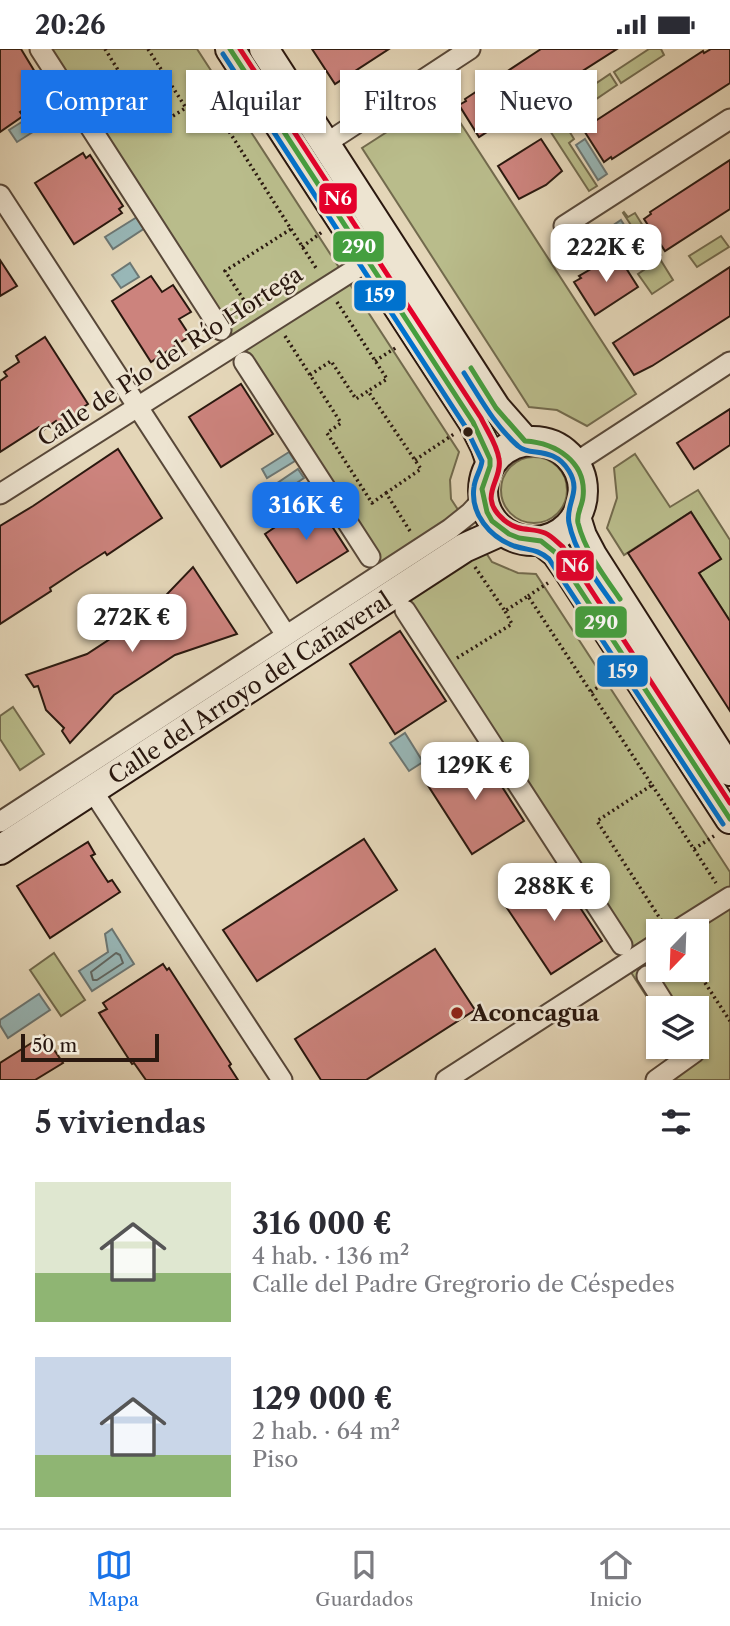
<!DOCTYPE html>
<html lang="es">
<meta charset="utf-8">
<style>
body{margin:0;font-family:"Libre Caslon Text",serif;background:#f7f7f7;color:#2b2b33;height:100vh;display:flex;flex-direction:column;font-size:26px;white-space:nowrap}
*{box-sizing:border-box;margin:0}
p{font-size:23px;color:#7c7c81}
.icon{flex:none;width:38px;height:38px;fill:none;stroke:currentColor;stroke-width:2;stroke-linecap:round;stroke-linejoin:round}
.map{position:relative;height:1031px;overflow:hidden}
.panel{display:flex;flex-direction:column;background:#fff;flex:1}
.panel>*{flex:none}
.guide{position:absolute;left:21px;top:21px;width:690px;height:63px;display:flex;gap:14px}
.needle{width:46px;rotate:203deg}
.fabs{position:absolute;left:646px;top:870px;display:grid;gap:14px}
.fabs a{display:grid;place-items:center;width:63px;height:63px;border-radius:0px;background:#fff;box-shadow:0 2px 5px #0004;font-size:35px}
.scale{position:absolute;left:21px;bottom:18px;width:138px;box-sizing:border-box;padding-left:7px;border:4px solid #2a180f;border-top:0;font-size:19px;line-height:24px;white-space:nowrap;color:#2a180f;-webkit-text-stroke:5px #ede4d1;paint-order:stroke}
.price{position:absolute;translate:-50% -60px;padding:0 16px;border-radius:14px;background:#fff;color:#222;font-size:23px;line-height:46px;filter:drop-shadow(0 2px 4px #0008)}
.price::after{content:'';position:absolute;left:50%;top:42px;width:21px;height:16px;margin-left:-10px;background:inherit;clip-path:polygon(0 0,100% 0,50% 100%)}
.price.on{background:#1a73e8;color:#fff}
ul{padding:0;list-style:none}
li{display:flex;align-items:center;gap:21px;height:175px;padding:0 35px}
li span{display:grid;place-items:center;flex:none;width:196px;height:140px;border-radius:0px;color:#555}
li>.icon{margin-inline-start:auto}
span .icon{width:84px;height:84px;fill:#fffc;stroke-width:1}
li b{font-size:30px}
h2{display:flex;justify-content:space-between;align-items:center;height:84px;padding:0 35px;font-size:30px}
.pill{padding:0 24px;border-radius:0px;background:#fff;box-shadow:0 2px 5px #0004;font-size:24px;line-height:63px}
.pill.on{background:#1a73e8;color:#fff}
.status{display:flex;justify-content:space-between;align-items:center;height:49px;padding:0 35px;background:#fff;direction:ltr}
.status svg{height:19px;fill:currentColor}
.tab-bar{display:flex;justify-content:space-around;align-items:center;height:98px;border-top:2px solid #e1e1e2;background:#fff;font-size:19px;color:#7c7c81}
.tab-bar a{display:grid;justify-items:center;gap:4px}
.tab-bar .on{color:#1a73e8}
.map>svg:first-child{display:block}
.green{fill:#b9bc8b;stroke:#726a4d;stroke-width:2;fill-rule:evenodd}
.water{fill:#98b7b7;stroke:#6c7774;stroke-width:2}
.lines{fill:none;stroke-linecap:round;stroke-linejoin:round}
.shore{stroke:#616863;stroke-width:2}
.building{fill:#cc837d;stroke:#2a180f;stroke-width:2}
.street-casing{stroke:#584839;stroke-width:23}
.secondary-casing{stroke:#2a180f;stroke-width:32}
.path{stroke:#2a180f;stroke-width:3.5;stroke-dasharray:2 3.5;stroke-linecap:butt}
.street{stroke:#ede4d1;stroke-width:19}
.secondary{stroke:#ede4d1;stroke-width:28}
.bus-1-casing{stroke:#ede4d1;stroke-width:10}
.bus-2-casing{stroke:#ede4d1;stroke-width:10}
.bus-3-casing{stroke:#ede4d1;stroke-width:10}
.bus-1{stroke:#459f3f;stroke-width:5}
.bus-2{stroke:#0072ce;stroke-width:5}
.bus-3{stroke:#e4002b;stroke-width:5}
.bus-dot{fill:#2a180f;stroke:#ede4d1;stroke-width:2.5}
.poi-dot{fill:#8f2418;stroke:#ede4d1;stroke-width:2.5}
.labels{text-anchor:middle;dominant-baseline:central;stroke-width:5;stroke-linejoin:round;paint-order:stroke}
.street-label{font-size:23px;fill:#2a180f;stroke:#ede4d1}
.poi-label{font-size:23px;font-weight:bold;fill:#2a180f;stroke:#ede4d1;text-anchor:start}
.line-badge{stroke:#ede4d1;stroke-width:2.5}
.badge-label{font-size:19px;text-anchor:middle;font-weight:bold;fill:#fff}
</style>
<div class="status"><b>20:26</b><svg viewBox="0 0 49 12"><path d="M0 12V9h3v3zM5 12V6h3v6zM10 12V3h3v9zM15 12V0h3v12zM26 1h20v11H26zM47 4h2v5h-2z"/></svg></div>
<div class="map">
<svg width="730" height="1031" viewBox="0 0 730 1031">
<rect width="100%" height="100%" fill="#e4d6b8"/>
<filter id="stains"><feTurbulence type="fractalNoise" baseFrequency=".00286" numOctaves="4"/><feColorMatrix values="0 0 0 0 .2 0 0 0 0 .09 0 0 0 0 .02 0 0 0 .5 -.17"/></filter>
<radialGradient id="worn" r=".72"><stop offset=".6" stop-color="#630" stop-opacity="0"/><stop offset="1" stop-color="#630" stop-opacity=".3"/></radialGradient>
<g class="green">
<path d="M34 0H197L459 403 450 431 451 450 492 513 518 524 536 525 730 823V1031H647L684 1007 678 998H696V959H658V965ZM658 882H696V920H658Z"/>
<path d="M649 0H661L664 6 621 34 614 23Z"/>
<path d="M610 25 617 36 574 65 567 54Z"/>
<path d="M443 47 636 345 587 377 557 361 529 358 362 99Z"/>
<path d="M557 62 574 90 569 94 597 137 589 142 543 71Z"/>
<path d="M624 163 628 168 635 164 661 206 654 211 623 164Z"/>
<path d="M721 187 729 198 697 218 689 207Z"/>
<path d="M660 210 673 231 652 245 638 225Z"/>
<path d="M635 405 670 458 698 441 730 491V572L699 524 721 510 691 463 624 506 607 479 617 449 614 419Z"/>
<circle cx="534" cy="441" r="33"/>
<path d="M13 658 44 705 20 721 0 690V667Z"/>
<path d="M54 904 85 951 61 967 30 921Z"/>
</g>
<g class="water">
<path d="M28 69 36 81 17 93 9 81Z"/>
<path d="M585 90 607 125 598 131 576 96Z"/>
<path d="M137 168 145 179 113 200 105 188Z"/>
<path d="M621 171 643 206 635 211 612 177Z"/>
<path d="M130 214 139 228 121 239 112 226Z"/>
<path d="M289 403 295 412 267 429 262 420Z"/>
<path d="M298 420 304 429 273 450 267 441Z"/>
<path d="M405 684 423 713 409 722 390 694Z"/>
<path d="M112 880 134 915 92 942 79 922 108 903 105 885Z"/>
<path d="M39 945 50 961 8 989 0 976V971Z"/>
</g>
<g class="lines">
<path class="shore" d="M116 904 120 906 123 914 97 931H93L91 923Z"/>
</g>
<g class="building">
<path d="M0 0H21L38 28 26 35 37 52 20 63 23 67 0 83Z"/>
<path d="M312 0H389L335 35Z"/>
<path d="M541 0H617L479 88 459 56 466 52 465 50Z"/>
<path d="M711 0H730V34L612 110 611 108 604 113 583 80 703 2 704 4Z"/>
<path d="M541 90 562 122 546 136 519 150 498 117Z"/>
<path d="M83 104 86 109 90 106 123 157 119 160 122 164 74 195 35 134Z"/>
<path d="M730 111V160L665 202 644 170 651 165 650 163Z"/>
<path d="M617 205 638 238 595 266 574 233 581 229 579 227Z"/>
<path d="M0 211 17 237 0 247Z"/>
<path d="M730 218V267L652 317 634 326 613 294Z"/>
<path d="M151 227 162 243 173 236 191 263 179 270 190 287 151 313 112 252Z"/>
<path d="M45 288 88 355 79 361 81 365 60 378 56 372 42 382 39 378 0 403V332L7 327 4 323 19 313 16 307Z"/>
<path d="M241 335 273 385 221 418 189 368Z"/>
<path d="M730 360V396L694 420 677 394Z"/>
<path d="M118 400 162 469 107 506 105 503 77 521 50 539 51 542 0 575V477L33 457Z"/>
<path d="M315 451 348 502 297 534 265 485Z"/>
<path d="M691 463 721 510 699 524 730 572V662L628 504Z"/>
<path d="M193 518 237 585 175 606 114 646 70 694 62 682 64 679 46 661 38 637 34 638 26 626 87 605 148 565Z"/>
<path d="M400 582 446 652 395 685 350 615Z"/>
<path d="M479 702 524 772 472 805 427 735Z"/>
<path d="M364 790 397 841 257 932 223 881Z"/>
<path d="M88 793 95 805 91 807 108 833 112 831 120 843 50 889 17 837Z"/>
<path d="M556 822 602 892 551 925 505 856Z"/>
<path d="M435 900 475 961 366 1031H321L295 990Z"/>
<path d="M163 915 167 921 169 919 231 1015 229 1017 238 1031H146L134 1014 132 1015 99 964 107 960 103 954Z"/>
<path d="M44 986 63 1014 35 1031H0V1014Z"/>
</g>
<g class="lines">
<g class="street-casing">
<g id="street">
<path d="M40 0 221 281"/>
<path d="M325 95 470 0"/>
<path d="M0 146 286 586"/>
<path d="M564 177 730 70"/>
<path d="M244 313 370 508"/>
<path d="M575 414 730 313"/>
<path d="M0 445 368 212"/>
<path d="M405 561 622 896"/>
<path d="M92 741 282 1031"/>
<path d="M0 773 450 480 470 464 483 450"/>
<path d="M676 882 730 848"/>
<path d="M647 927 667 959"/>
<path d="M446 1031 658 894"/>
<path d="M656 1031 695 1003 692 998"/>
</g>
</g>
<g class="secondary-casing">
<g id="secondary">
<path d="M230 0 473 373 485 397 491 414"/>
<path d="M264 0 496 359 525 392"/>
<circle cx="533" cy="442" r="50"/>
<path d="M576 468 582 487 592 506 730 722"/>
<path d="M541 492 556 504 568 521 730 770"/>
<path d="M0 801 464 499 502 482"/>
</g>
</g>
<g class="path">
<path d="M105 0 154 79 206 46 291 180 225 222 251 262"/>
<path d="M148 0 186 59"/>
<path d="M206 46 224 34"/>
<path d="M110 76 140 55"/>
<path d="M291 180 316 219"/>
<path d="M302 198 322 183"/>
<path d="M337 253 387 330 368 342"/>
<path d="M285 287 341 374 327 384 372 454 386 444 410 482"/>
<path d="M375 312 397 298"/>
<path d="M310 326 331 312 356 350 368 342 421 420 386 444"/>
<path d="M415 411 454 385"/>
<path d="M475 518 505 562 528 547 652 736 597 772 661 871"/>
<path d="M528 547 548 534"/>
<path d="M457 609 512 575 505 562"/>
<path d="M591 643 611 629"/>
<path d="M652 736 716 834"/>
<path d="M694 800 714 787"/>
<path d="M696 920 730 972"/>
</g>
<use href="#street" class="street"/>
<use href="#secondary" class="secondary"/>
<g class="bus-1-casing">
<g id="bus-1">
<path d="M230 0 473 373 490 410V417L482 440 487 463 492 472 509 485 519 489 541 492 556 504 730 770"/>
<path d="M471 319 496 359 525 392C556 394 587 413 583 448 582 458 576 465 578 474 585 502 604 527 620 550"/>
</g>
</g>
<g class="bus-2-casing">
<g id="bus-2">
<path d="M223 5 465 377 482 412C481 421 475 428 474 438 470 465 490 488 514 497 530 502 536 499 549 510L723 775"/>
<path d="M464 324C480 349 495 377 518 397 530 408 553 396 569 422 582 443 565 455 569 474 575 504 596 531 613 555"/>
</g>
</g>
<g class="bus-3-casing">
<path id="bus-3" d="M240 0 481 369C487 382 497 395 499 410 503 432 476 447 504 471 520 484 531 478 545 484 552 487 558 494 563 498L730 754"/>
</g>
<use href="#bus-1" class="bus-1"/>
<use href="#bus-2" class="bus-2"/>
<use href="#bus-3" class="bus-3"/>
</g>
<circle class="bus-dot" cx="468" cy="383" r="6"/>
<circle class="poi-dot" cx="457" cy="964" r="7"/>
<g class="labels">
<g class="street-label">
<text transform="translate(170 307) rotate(-33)">Calle de Pío del Río Hortega</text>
<text transform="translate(250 639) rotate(-33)">Calle del Arroyo del Cañaveral</text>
</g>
<g class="poi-label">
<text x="471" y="964">Aconcagua</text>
</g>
</g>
<g class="line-badge">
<rect x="318" y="133" width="40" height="33" rx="7" fill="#e4002b"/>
<rect x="332" y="181" width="53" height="33" rx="7" fill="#459f3f"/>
<rect x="353" y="230" width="54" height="33" rx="7" fill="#0072ce"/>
<rect x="555" y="500" width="40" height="33" rx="7" fill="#e4002b"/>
<rect x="574" y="556" width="54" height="34" rx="7" fill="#459f3f"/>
<rect x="596" y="605" width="53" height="34" rx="7" fill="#0072ce"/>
</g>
<g class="badge-label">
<text x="338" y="156">N6</text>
<text x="359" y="204">290</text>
<text x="380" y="253">159</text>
<text x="575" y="523">N6</text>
<text x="601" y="580">290</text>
<text x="623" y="629">159</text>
</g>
<rect width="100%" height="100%" filter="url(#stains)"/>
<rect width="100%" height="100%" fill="url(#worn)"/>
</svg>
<div class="fabs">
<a><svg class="needle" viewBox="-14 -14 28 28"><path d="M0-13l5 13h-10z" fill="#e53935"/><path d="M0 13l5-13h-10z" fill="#7c7c81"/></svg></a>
<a><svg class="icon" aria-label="layers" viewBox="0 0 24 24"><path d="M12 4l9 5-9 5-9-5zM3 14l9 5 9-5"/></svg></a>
</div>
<div class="scale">50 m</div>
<b class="price" style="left:606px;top:235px">222K €</b>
<b class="price on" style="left:306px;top:493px">316K €</b>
<b class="price" style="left:132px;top:605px">272K €</b>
<b class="price" style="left:475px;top:753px">129K €</b>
<b class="price" style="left:554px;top:874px">288K €</b>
<div class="guide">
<a class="pill on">Comprar</a>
<a class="pill">Alquilar</a>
<a class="pill">Filtros</a>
<a class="pill">Nuevo</a>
</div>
</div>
<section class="panel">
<h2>5 viviendas<svg class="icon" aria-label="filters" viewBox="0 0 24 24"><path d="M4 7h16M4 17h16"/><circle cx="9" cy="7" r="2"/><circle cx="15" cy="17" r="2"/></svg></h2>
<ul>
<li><span style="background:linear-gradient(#dfe7d0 65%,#8fb573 0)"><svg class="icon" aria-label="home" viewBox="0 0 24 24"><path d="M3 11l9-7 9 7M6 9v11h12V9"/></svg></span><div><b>316 000 €</b><p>4 hab. · 136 m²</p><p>Calle del Padre Gregrorio de Céspedes</p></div></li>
<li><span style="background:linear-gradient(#c9d6e8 70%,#8fb573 0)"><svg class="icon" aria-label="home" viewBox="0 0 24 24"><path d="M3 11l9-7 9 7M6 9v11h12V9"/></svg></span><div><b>129 000 €</b><p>2 hab. · 64 m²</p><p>Piso</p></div></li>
</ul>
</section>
<nav class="tab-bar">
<a class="on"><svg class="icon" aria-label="map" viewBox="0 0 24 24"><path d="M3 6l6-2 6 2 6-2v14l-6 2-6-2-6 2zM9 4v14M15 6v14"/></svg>Mapa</a>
<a><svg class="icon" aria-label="saved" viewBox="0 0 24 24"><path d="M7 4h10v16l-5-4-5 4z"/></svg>Guardados</a>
<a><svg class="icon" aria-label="home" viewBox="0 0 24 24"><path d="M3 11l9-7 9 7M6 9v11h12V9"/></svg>Inicio</a>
</nav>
